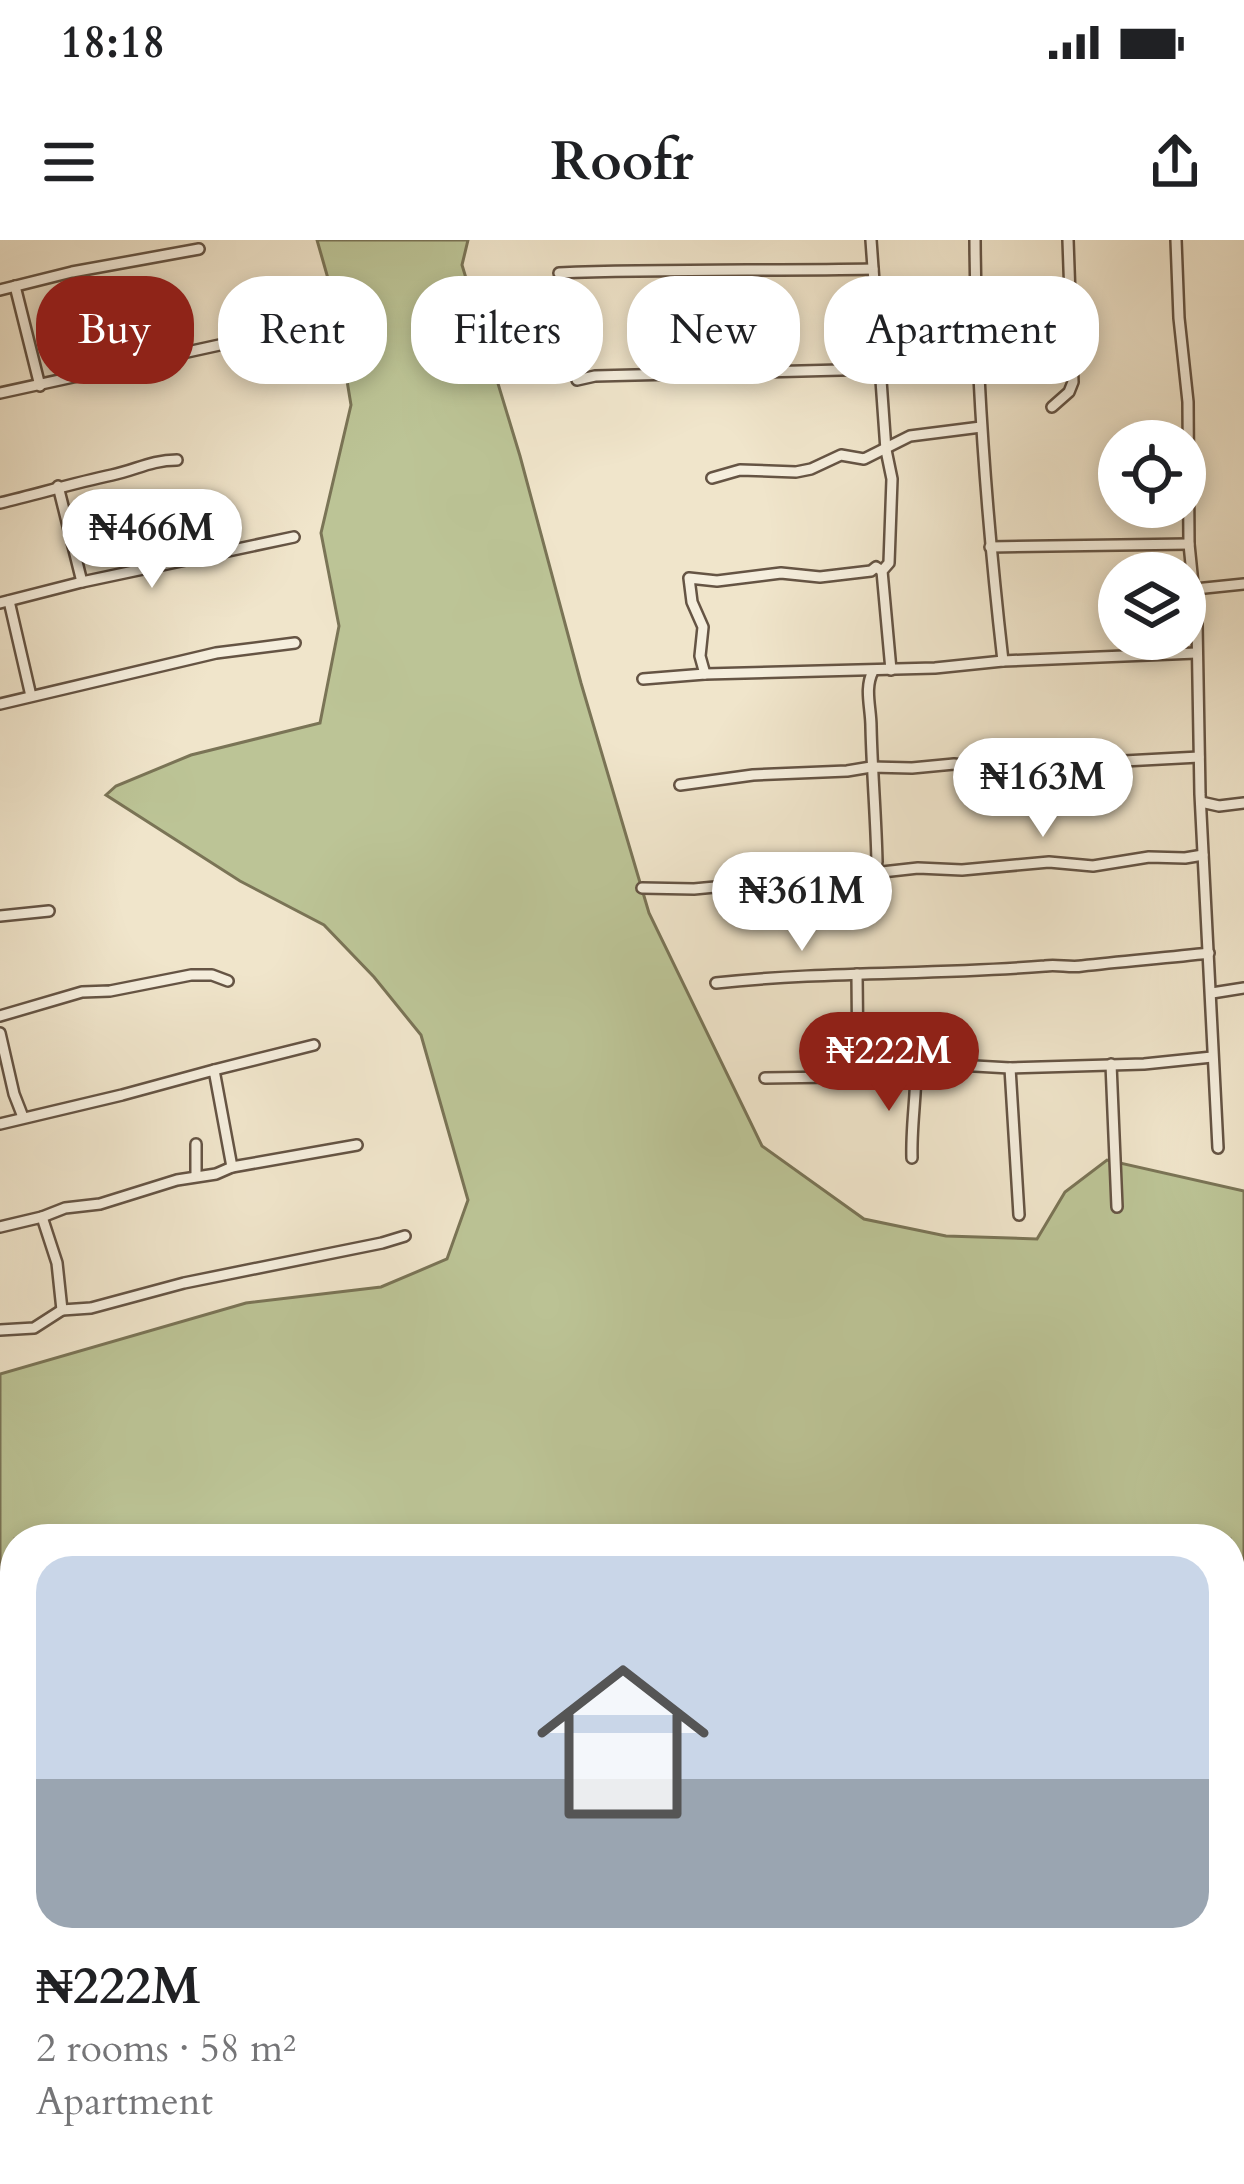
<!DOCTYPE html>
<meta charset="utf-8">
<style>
body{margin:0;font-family:Cardo,serif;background:#f6f6f6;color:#202124;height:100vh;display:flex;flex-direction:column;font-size:45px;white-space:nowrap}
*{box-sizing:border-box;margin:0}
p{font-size:39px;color:#757577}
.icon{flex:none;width:66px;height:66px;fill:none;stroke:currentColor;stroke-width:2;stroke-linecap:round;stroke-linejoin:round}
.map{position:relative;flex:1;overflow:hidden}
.details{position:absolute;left:0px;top:1284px;width:1245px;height:660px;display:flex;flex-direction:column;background:#fff;border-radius:48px 48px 0 0;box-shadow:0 6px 18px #0003}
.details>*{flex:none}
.hud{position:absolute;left:36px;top:36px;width:1173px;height:108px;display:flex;gap:24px}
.controls{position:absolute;left:1098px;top:180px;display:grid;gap:24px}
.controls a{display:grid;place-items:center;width:108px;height:108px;border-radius:50%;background:#fff;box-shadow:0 6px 18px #0003;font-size:60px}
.price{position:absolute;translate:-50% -102px;padding:0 27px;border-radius:42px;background:#fff;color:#222;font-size:39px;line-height:78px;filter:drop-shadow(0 3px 6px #0008)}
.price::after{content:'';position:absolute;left:50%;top:72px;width:36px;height:27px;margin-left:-18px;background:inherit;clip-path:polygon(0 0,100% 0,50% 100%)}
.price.selected{background:#8f2418;color:#fff}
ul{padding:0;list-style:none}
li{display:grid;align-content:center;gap:24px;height:636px;padding:0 36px}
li+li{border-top:3px solid #e0e0e0}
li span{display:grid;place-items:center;height:372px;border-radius:36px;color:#555}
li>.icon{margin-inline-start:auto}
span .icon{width:216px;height:216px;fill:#fffc;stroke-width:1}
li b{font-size:51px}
.tag{padding:0 42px;border-radius:48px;background:#fff;box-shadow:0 6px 18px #0003;font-size:42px;line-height:108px}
.tag.selected{background:#8f2418;color:#fff}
.status{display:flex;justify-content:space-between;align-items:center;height:84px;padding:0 60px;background:#fff;direction:ltr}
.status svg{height:33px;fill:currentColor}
header{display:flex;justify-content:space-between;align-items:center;height:156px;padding:0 36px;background:#fff;font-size:54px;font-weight:800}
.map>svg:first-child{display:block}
.green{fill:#bcc496;stroke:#7a7456;stroke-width:3}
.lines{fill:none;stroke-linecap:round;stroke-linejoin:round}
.minor-casing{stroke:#655444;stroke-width:14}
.minor{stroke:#f5eedd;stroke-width:9}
</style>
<div class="status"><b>18:18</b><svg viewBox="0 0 49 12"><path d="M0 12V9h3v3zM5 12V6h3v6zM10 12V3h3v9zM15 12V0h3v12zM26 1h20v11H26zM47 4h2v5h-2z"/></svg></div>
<header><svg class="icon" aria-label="menu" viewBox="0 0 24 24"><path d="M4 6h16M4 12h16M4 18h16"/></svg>Roofr<svg class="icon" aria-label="share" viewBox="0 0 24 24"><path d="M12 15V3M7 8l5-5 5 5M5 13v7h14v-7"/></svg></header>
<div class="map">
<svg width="1244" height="1944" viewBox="0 0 1244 1944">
<rect width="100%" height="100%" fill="#f0e5cb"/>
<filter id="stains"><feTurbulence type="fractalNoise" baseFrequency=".00167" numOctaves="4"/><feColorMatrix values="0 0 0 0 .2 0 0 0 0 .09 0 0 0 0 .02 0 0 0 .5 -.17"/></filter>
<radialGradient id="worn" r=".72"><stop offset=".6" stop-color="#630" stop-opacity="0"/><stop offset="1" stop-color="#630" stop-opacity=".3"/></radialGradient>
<g class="green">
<path d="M317 0H468L462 25 520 216 581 443 649 673 762 906 864 979 946 996 1037 999 1065 952 1107 920 1244 951V1852L1230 1844V1299H15V1929H607L572 1944H0V1134L246 1063 381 1047 447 1019 468 960 421 795 374 737 324 685 240 641 106 555 116 546 191 515 320 483 339 386 321 293 351 165 333 56Z"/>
<path d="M702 1929H854L810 1944H778Z"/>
</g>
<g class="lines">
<g class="minor-casing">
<g id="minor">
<path d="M871 0 886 210 892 239 889 323 882 331 891 430"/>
<path d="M975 0C976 141 987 281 1003 421"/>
<path d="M1176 0 1179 78 1188 162 1189 304 1197 384 1200 554 1218 908"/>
<path d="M559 33C664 29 768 31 873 29"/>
<path d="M15 46 40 146"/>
<path d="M0 50 72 32 199 9"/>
<path d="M577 140 595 136 880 129"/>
<path d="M0 153 224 104"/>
<path d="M1052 167 1069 152 1073 142 1068 0"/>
<path d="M712 238 740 230 796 232 811 229 841 215 864 219 910 196 981 187"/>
<path d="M58 246 82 342"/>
<path d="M0 263C38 254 74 243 112 235 136 230 151 220 177 220"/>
<path d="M990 307 1189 304"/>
<path d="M1195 349 1244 344"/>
<path d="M9 361 31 456"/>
<path d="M0 363 82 342 294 297"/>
<path d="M873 431C864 449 871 467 871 487 872 532 876 576 877 622L872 627 882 632 918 628 962 630 1049 622 1093 626 1149 617 1185 618 1203 615"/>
<path d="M705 434 700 416 703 387 692 362 689 338 717 341 781 333 820 337 871 331 876 327 882 331"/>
<path d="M643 439 705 434 935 428 1003 421 1196 413"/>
<path d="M0 464 216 413 295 403"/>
<path d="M680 545 753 535 847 531 871 527 912 528 954 524 994 528 1199 517"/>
<path d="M1201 562 1219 566 1244 563"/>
<path d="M642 648 694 649 736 645 776 639 859 633 872 627"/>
<path d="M0 676 49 671"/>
<path d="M857 734 858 834"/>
<path d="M716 743C826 731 936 735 1045 726 1057 724 1070 728 1082 726 1124 721 1167 718 1209 713"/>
<path d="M1212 753 1244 748"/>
<path d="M0 776 82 752 110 751 191 735H212L228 741"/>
<path d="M0 793 14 854 23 877"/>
<path d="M1111 824 1117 967"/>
<path d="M1010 828 1019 975"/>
<path d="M214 830 314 805"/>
<path d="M765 838 835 837 957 825 1010 828 1144 824 1212 817"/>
<path d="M0 884 122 855 214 830 232 927"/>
<path d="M912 918C911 887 916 859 916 828"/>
<path d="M196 936V904"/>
<path d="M42 977 65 968 100 964 177 940 216 934 232 927 357 905"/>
<path d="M0 987 42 977 57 1023 62 1070 91 1068 184 1043 382 1003 405 996"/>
<path d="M0 1090 34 1088 62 1070"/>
<path d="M1232 1860 1244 1864"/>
<path d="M576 1929 610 1944"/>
<path d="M901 1944 908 1929"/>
<path d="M1014 1944 1021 1929"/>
</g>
</g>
<use href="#minor" class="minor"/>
</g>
<rect width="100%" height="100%" filter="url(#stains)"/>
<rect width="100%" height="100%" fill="url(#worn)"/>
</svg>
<div class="controls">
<a><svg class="icon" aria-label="locate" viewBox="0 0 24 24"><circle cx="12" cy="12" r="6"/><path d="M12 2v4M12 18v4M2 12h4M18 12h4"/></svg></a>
<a><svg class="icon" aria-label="layers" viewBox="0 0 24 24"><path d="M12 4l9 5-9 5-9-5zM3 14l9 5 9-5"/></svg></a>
</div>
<b class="price" style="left:152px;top:351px">₦466M</b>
<b class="price" style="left:1043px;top:600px">₦163M</b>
<b class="price" style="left:802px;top:714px">₦361M</b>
<b class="price selected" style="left:889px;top:874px">₦222M</b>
<div class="hud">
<a class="tag selected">Buy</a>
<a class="tag">Rent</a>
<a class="tag">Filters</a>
<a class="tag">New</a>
<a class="tag">Apartment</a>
</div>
<section class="details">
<ul>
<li><span style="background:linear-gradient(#c9d6e8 60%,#9aa5b1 0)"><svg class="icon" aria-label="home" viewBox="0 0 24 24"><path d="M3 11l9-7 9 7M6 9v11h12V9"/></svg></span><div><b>₦222M</b><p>2 rooms · 58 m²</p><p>Apartment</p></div></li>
</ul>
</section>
</div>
